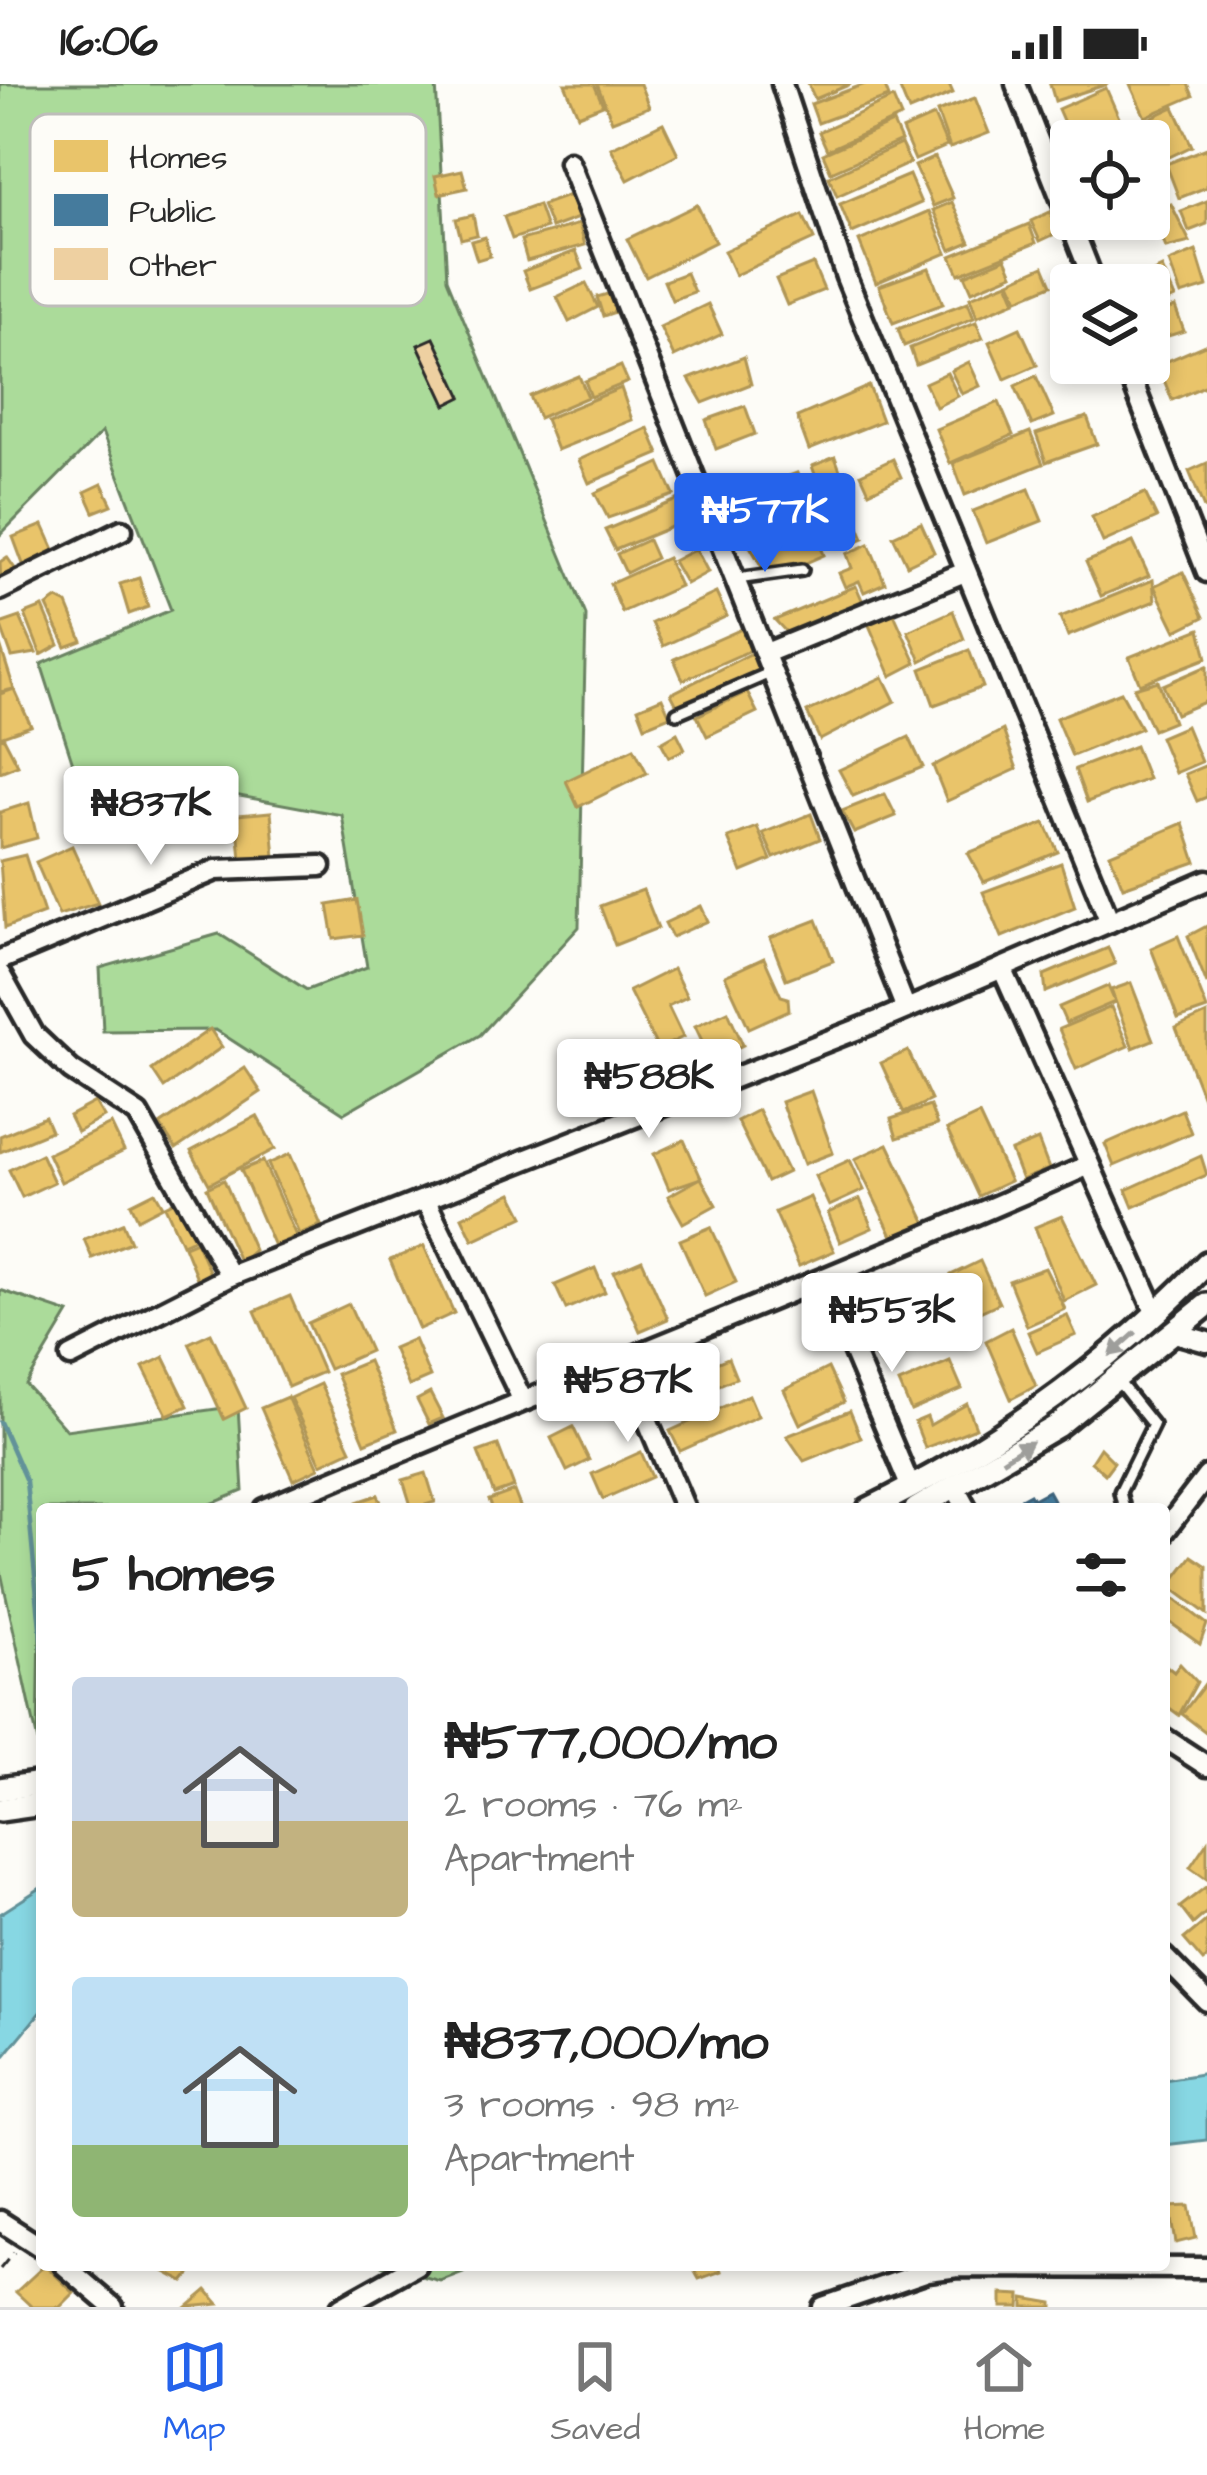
<!DOCTYPE html>
<meta charset="utf-8">
<style>
body{margin:0;font-family:"Architects Daughter",sans-serif;background:#f6f6f6;color:#222;height:100vh;display:flex;flex-direction:column;font-size:45px;white-space:nowrap}
*{box-sizing:border-box;margin:0}
p{font-size:39px;color:#767676}
.icon{flex:none;width:66px;height:66px;fill:none;stroke:currentColor;stroke-width:2;stroke-linecap:round;stroke-linejoin:round}
.map{position:relative;flex:1;overflow:hidden}
.sheet{position:absolute;left:36px;top:1419px;width:1134px;height:768px;display:flex;flex-direction:column;background:#fff;border-radius:12px;box-shadow:0 6px 18px #0003}
.sheet>*{flex:none}
.controls{position:absolute;left:1050px;top:36px;display:grid;gap:24px}
.controls a{display:grid;place-items:center;width:120px;height:120px;border-radius:12px;background:#fff;box-shadow:0 6px 18px #0003;font-size:60px}
.price{position:absolute;translate:-50% -102px;padding:0 27px;border-radius:12px;background:#fff;color:#222;font-size:39px;line-height:78px;filter:drop-shadow(0 3px 6px #0008)}
.price::after{content:'';position:absolute;left:50%;top:72px;width:36px;height:27px;margin-left:-18px;background:inherit;clip-path:polygon(0 0,100% 0,50% 100%)}
.price.selected{background:#2563eb;color:#fff}
ul{padding:0;list-style:none}
li{display:flex;align-items:center;gap:36px;height:300px;padding:0 36px}
li span{display:grid;place-items:center;flex:none;width:336px;height:240px;border-radius:12px;color:#555}
li>.icon{margin-inline-start:auto}
span .icon{width:144px;height:144px;fill:#fffc;stroke-width:1}
li b{font-size:51px}
h2{display:flex;justify-content:space-between;align-items:center;height:144px;padding:0 36px;font-size:51px}
.status{display:flex;justify-content:space-between;align-items:center;height:84px;padding:0 60px;background:#fff;direction:ltr}
.status svg{height:33px;fill:currentColor}
.tab-bar{display:flex;justify-content:space-around;align-items:center;height:168px;border-top:3px solid #e0e0e0;background:#fff;font-size:33px;color:#767676}
.tab-bar a{display:grid;justify-items:center;gap:6px}
.tab-bar .selected{color:#2563eb}
.map>svg:first-child{display:block}
.green{fill:#abdb9a;stroke:#6b8362;stroke-width:3}
.water{fill:#87d7e3;stroke:#629299;stroke-width:3}
.homes{fill:#e9c46a;stroke:#b09657;stroke-width:3}
.public{fill:#457b9d;stroke:#3d637b;stroke-width:3}
.lines{fill:none;stroke-linecap:round;stroke-linejoin:round}
.stream{stroke:#629299;stroke-width:4.5}
.building{fill:#eed0a1;stroke:#2b2b2b;stroke-width:3}
.service-casing{stroke:#2b2b2b;stroke-width:18}
.minor-casing{stroke:#2b2b2b;stroke-width:27}
.tertiary-casing{stroke:#2b2b2b;stroke-width:30}
.path{stroke:#2b2b2b;stroke-width:3;stroke-dasharray:12 9;stroke-linecap:butt}
.service{stroke:#fdfcf7;stroke-width:9}
.minor{stroke:#fdfcf7;stroke-width:18}
.tertiary{stroke:#fdfcf7;stroke-width:21}
.oneway{fill:#9e9e9b}
.key{fill:#fdfcf7;stroke:#bebdba;stroke-width:3}
.key-label{font-size:33px;fill:#2b2b2b}
</style>
<div class="status"><b>16:06</b><svg viewBox="0 0 49 12"><path d="M0 12V9h3v3zM5 12V6h3v6zM10 12V3h3v9zM15 12V0h3v12zM26 1h20v11H26zM47 4h2v5h-2z"/></svg></div>
<div class="map">
<svg width="1207" height="2223" viewBox="0 0 1207 2223">
<rect width="100%" height="100%" fill="#fdfcf7"/>
<filter id="ink" filterUnits="userSpaceOnUse"><feTurbulence type="fractalNoise" baseFrequency=".00833" numOctaves="2"/><feDisplacementMap in="SourceGraphic" scale="24" xChannelSelector="R" yChannelSelector="G"/><feConvolveMatrix kernelMatrix="1 2 1 2 8 2 1 2 1" color-interpolation-filters="sRGB"/></filter>
<g filter="url(#ink)">
<g class="green">
<path d="M0 0H436L447 195 586 531 579 843 480 951 344 1029 216 946 103 947 100 884 219 850 307 906 367 883 342 731 213 707 87 723 41 580 171 526 102 348 0 451Z"/>
<path d="M0 1206 69 1229 26 1301 66 1346 238 1322 243 1407 199 1425H42L38 1658 0 1484Z"/>
<path d="M381 2181H481L440 2197Z"/>
</g>
<g class="water">
<path d="M42 1803V1926L0 1977V1830Z"/>
<path d="M1207 1989V2056L1164 2061V1996Z"/>
</g>
<g class="homes">
<path d="M565 0H594L603 21 578 31Z"/>
<path d="M597 0H640L649 23 612 37Z"/>
<path d="M808 0H851L815 15Z"/>
<path d="M865 0H884L889 13 818 39 811 20Z"/>
<path d="M898 0H949L953 9 909 27Z"/>
<path d="M1050 0H1108L1055 17Z"/>
<path d="M1130 0H1188L1193 12 1145 33Z"/>
<path d="M1106 4 1120 36 1072 57 1058 25Z"/>
<path d="M893 14 901 33 827 66 819 48Z"/>
<path d="M975 14 989 49 950 64 937 28Z"/>
<path d="M1174 23 1192 62 1161 77 1142 38Z"/>
<path d="M934 32 947 62 915 76 902 46Z"/>
<path d="M663 39 678 70 628 96 611 64Z"/>
<path d="M893 39 901 57 831 88 823 70Z"/>
<path d="M901 60 910 79 837 112 829 93Z"/>
<path d="M1207 64V103L1179 114 1166 80Z"/>
<path d="M935 73 953 114 933 122 915 82Z"/>
<path d="M462 86 467 104 439 110 435 92Z"/>
<path d="M909 91 921 119 852 149 840 120Z"/>
<path d="M570 111 578 134 551 144 542 121Z"/>
<path d="M1207 117V140L1189 147 1181 127Z"/>
<path d="M952 118 970 158 951 166 933 126Z"/>
<path d="M1171 120 1190 158 1166 164 1152 130Z"/>
<path d="M538 121 546 144 512 155 504 133Z"/>
<path d="M697 121 715 158 646 193 627 155Z"/>
<path d="M929 127 947 169 876 199 859 157Z"/>
<path d="M1050 128 1059 148 1040 157 1031 137Z"/>
<path d="M473 131 477 151 461 155 456 135Z"/>
<path d="M803 131 814 155 735 191 724 167Z"/>
<path d="M579 140 585 161 527 177 521 156Z"/>
<path d="M1029 140 1036 159 959 190 951 172Z"/>
<path d="M485 153 490 172 477 176 471 157Z"/>
<path d="M576 167 583 185 530 205 523 187Z"/>
<path d="M1196 167 1207 203 1181 211 1169 178Z"/>
<path d="M1006 174 1013 190 972 207 965 191Z"/>
<path d="M813 180 824 206 787 221 776 195Z"/>
<path d="M1044 182 1052 201 1018 215 1010 197Z"/>
<path d="M929 184 943 220 893 239 879 202Z"/>
<path d="M1162 184 1175 214 1149 226V201L1132 198Z"/>
<path d="M686 189 694 208 672 216 664 197Z"/>
<path d="M1008 198 1016 217 977 233 970 213Z"/>
<path d="M586 199 598 223 569 238 557 213Z"/>
<path d="M611 209 618 227 603 232 597 213Z"/>
<path d="M968 218 974 234 904 262 898 245Z"/>
<path d="M708 220 722 250 674 273 660 243Z"/>
<path d="M1175 223 1184 247 1149 258V233Z"/>
<path d="M976 238 983 254 916 281 910 264Z"/>
<path d="M1020 244 1037 281 1005 295 989 258Z"/>
<path d="M1207 260V301L1172 316 1158 281Z"/>
<path d="M1071 271V279H1101L1104 284 1082 296 1057 279Z"/>
<path d="M744 273 751 300 703 319 689 295Z"/>
<path d="M969 278 980 302 962 310 951 287Z"/>
<path d="M621 282 628 298 591 313 585 297Z"/>
<path d="M947 289 958 312 936 323 925 299Z"/>
<path d="M579 292 588 313 539 334 530 312Z"/>
<path d="M1036 292 1054 332 1032 341 1015 302Z"/>
<path d="M869 302 882 337 809 366 797 333Z"/>
<path d="M621 304 632 336 557 366 545 335Z"/>
<path d="M999 318 1013 351 950 379 936 345Z"/>
<path d="M745 322 755 350 716 365 706 336Z"/>
<path d="M1087 333 1097 360 1046 378 1036 350Z"/>
<path d="M648 344 659 370 589 399 579 376Z"/>
<path d="M1030 348 1043 380 965 411 953 379Z"/>
<path d="M835 373 850 413 826 421 812 382Z"/>
<path d="M893 375 901 393 869 408 861 390Z"/>
<path d="M660 379 674 411 608 434 595 409Z"/>
<path d="M1207 379V422L1204 424 1189 387Z"/>
<path d="M797 389 812 422 747 450 728 415Z"/>
<path d="M102 400 112 421 94 428 85 408Z"/>
<path d="M1029 405 1042 437 986 459 973 427Z"/>
<path d="M1145 409 1157 434 1103 458 1092 433Z"/>
<path d="M679 415 686 437 615 466 605 446Z"/>
<path d="M848 417 864 454 842 463 825 426Z"/>
<path d="M809 430 824 471 769 495 748 459Z"/>
<path d="M921 439 934 468 907 481 893 452Z"/>
<path d="M43 441 56 470 26 488 13 453Z"/>
<path d="M648 456 656 474 626 489 617 470Z"/>
<path d="M1133 458 1149 492 1101 512 1086 478Z"/>
<path d="M869 460 885 499 864 508 859 497 845 503 839 489 852 484 847 470Z"/>
<path d="M696 465 708 488 686 500 673 477Z"/>
<path d="M7 473 18 489 1 500 0 478Z"/>
<path d="M667 474 680 502 622 528 610 500Z"/>
<path d="M1183 488 1204 533 1176 547 1154 502Z"/>
<path d="M139 494 148 523 129 530 120 500Z"/>
<path d="M1153 496 1155 517 1068 552 1060 533Z"/>
<path d="M856 502 863 518 788 550 775 536Z"/>
<path d="M716 509 727 532 663 562 652 539Z"/>
<path d="M57 515 67 520 82 557 66 563 47 522Z"/>
<path d="M43 523 59 561 41 571 25 530Z"/>
<path d="M953 527 964 555 921 577 908 547Z"/>
<path d="M894 530 916 579 891 592 868 539Z"/>
<path d="M20 533 36 569 12 573 0 540Z"/>
<path d="M742 545 751 566 683 596 674 575Z"/>
<path d="M1200 545 1207 574 1140 600 1129 573Z"/>
<path d="M0 561 14 605 0 608Z"/>
<path d="M969 566 983 603 934 621 921 585Z"/>
<path d="M754 568 764 589 682 631 671 610Z"/>
<path d="M1207 582V617L1176 630 1163 601Z"/>
<path d="M883 593 895 617 820 656 807 628Z"/>
<path d="M1158 597 1173 638 1153 646 1134 604Z"/>
<path d="M14 605 31 642 0 653V610Z"/>
<path d="M747 608 757 628 707 652 697 632Z"/>
<path d="M1121 608 1141 644 1072 672 1056 634Z"/>
<path d="M662 614 670 632 645 642 638 624Z"/>
<path d="M1186 642 1201 678 1175 689 1160 653Z"/>
<path d="M1003 646 1017 685 947 717 933 682Z"/>
<path d="M677 649 685 665 669 673 661 658Z"/>
<path d="M909 653 923 683 853 712 839 686Z"/>
<path d="M4 654 18 681 0 688V655Z"/>
<path d="M1135 662 1148 695 1087 718 1075 685Z"/>
<path d="M634 664 647 689 578 723 566 697Z"/>
<path d="M1207 681V713L1197 717 1185 690Z"/>
<path d="M885 710 896 732 854 749 842 727Z"/>
<path d="M29 719 37 754 0 764V728Z"/>
<path d="M271 728 275 773 241 775 237 731Z"/>
<path d="M811 730 820 755 774 774 763 749Z"/>
<path d="M1045 739 1058 768 984 798 968 769Z"/>
<path d="M1183 739 1196 778 1123 803 1110 770Z"/>
<path d="M757 743 771 776 742 788 728 754Z"/>
<path d="M72 762 98 819 59 831 36 778Z"/>
<path d="M25 771 44 829 5 844 0 777Z"/>
<path d="M1061 779 1075 823 1002 853 983 808Z"/>
<path d="M643 806 658 844 615 861 600 822Z"/>
<path d="M357 816 363 851 334 855 328 821Z"/>
<path d="M701 822 708 837 672 853 665 839Z"/>
<path d="M817 836 833 877 786 895 770 854Z"/>
<path d="M1207 842V900L1188 852Z"/>
<path d="M1178 852 1207 925 1178 935 1151 864Z"/>
<path d="M1108 864 1115 880 1046 908 1044 891Z"/>
<path d="M764 874 781 912 788 914 789 926 749 944 725 892Z"/>
<path d="M673 885 687 913 668 922 683 953 658 965 629 907Z"/>
<path d="M1131 899 1153 956 1133 964 1111 906Z"/>
<path d="M1108 902 1115 918 1066 939 1059 923Z"/>
<path d="M1111 923 1128 962 1076 985 1059 945Z"/>
<path d="M728 927 743 961 711 976 695 942Z"/>
<path d="M1207 930V1024L1176 944Z"/>
<path d="M210 945 222 963 164 1004 152 986Z"/>
<path d="M908 967 931 1016 904 1029 881 979Z"/>
<path d="M245 984 261 1008 176 1065 160 1041Z"/>
<path d="M811 1007 833 1069 804 1080 781 1018Z"/>
<path d="M95 1018 104 1033 77 1048 69 1032Z"/>
<path d="M930 1022 937 1041 897 1054 891 1035Z"/>
<path d="M758 1026 788 1088 767 1098 737 1037Z"/>
<path d="M1182 1026 1191 1049 1114 1082 1105 1060Z"/>
<path d="M979 1031 1010 1097 978 1112 947 1046Z"/>
<path d="M257 1032 275 1065 209 1100 191 1067Z"/>
<path d="M45 1033 51 1047 0 1068V1052Z"/>
<path d="M111 1040 124 1067 61 1098 48 1070Z"/>
<path d="M684 1056 701 1094 669 1105 654 1070Z"/>
<path d="M1038 1056 1049 1085 1022 1096 1011 1067Z"/>
<path d="M888 1060 927 1141 894 1156 855 1075Z"/>
<path d="M41 1070 54 1098 22 1113 9 1086Z"/>
<path d="M290 1070 321 1141 299 1150 268 1080Z"/>
<path d="M1201 1072 1207 1091 1133 1123 1126 1106Z"/>
<path d="M850 1076 864 1106 829 1122 815 1092Z"/>
<path d="M263 1077 296 1152 274 1162 241 1086Z"/>
<path d="M701 1094 716 1121 683 1139 668 1112Z"/>
<path d="M224 1096 254 1166 240 1179 207 1104Z"/>
<path d="M155 1108 163 1122 138 1135 131 1120Z"/>
<path d="M512 1109 524 1132 473 1156 462 1133Z"/>
<path d="M810 1113 834 1167 799 1182 775 1128Z"/>
<path d="M860 1115 872 1144 840 1158 828 1129Z"/>
<path d="M177 1116 195 1154 182 1160 165 1122Z"/>
<path d="M1062 1132 1096 1201 1064 1217 1035 1143Z"/>
<path d="M123 1139 131 1158 92 1174 84 1155Z"/>
<path d="M711 1143 736 1198 705 1212 680 1156Z"/>
<path d="M196 1157 212 1194 199 1199 184 1162Z"/>
<path d="M424 1162 454 1229 419 1245 390 1176Z"/>
<path d="M642 1176 668 1235 640 1247 614 1188Z"/>
<path d="M980 1177 999 1219 971 1232 951 1191Z"/>
<path d="M595 1184 605 1208 566 1225 555 1201Z"/>
<path d="M1045 1184 1065 1225 1027 1242 1009 1197Z"/>
<path d="M897 1208 922 1262 882 1281 857 1226Z"/>
<path d="M290 1212 323 1288 288 1303 255 1227Z"/>
<path d="M349 1220 370 1267 329 1285 308 1239Z"/>
<path d="M1067 1231 1076 1251 1037 1268 1028 1248Z"/>
<path d="M1011 1244 1036 1302 1011 1315 986 1257Z"/>
<path d="M211 1249 246 1324 224 1335 189 1259Z"/>
<path d="M414 1255 430 1293 409 1302 393 1264Z"/>
<path d="M164 1273 188 1322 167 1331 143 1283Z"/>
<path d="M728 1274 736 1294 661 1325 653 1305Z"/>
<path d="M368 1277 397 1346 365 1359 336 1290Z"/>
<path d="M950 1277 962 1305 911 1327 899 1299Z"/>
<path d="M828 1284 844 1318 800 1340 784 1306Z"/>
<path d="M320 1300 351 1366 321 1380 290 1314Z"/>
<path d="M430 1309 443 1334 429 1340 417 1316Z"/>
<path d="M749 1311 758 1332 680 1367 670 1347Z"/>
<path d="M287 1313 319 1384 293 1396 261 1324Z"/>
<path d="M967 1320 976 1344 925 1364 915 1338 927 1333 930 1341Z"/>
<path d="M850 1327 861 1354 804 1377 787 1352Z"/>
<path d="M573 1343 589 1376 567 1387 551 1354Z"/>
<path d="M498 1361 514 1403 494 1410 478 1368Z"/>
<path d="M1100 1364 1114 1378 1105 1390 1091 1378Z"/>
<path d="M641 1368 652 1393 603 1415 592 1390Z"/>
<path d="M426 1389 435 1418 412 1425 403 1396Z"/>
<path d="M514 1407 521 1425H493L489 1416Z"/>
<path d="M378 1411 384 1425H361L358 1418Z"/>
<path d="M1192 1472 1207 1482V1530L1169 1502Z"/>
<path d="M1167 1509 1207 1540 1200 1560 1164 1534Z"/>
<path d="M1164 1580 1174 1588 1180 1580 1197 1598 1179 1631 1164 1620Z"/>
<path d="M1207 1597V1649L1182 1630Z"/>
<path d="M1207 1758V1795L1190 1783Z"/>
<path d="M1207 1802V1828L1193 1840 1180 1823Z"/>
<path d="M1207 1836V1874L1203 1877 1184 1855Z"/>
<path d="M1190 2122 1196 2154 1176 2159 1170 2123Z"/>
<path d="M45 2181 74 2209 60 2223H32L16 2208Z"/>
<path d="M167 2181H198L184 2198 162 2186Z"/>
<path d="M691 2181H719L721 2187 699 2195Z"/>
<path d="M207 2206 219 2220 187 2223Z"/>
<path d="M1002 2210 1021 2211 1020 2223H1002Z"/>
<path d="M1024 2214 1053 2219V2223H1024Z"/>
</g>
<path class="public" d="M1048 1407 1058 1425 1008 1422 1030 1410 1033 1415Z"/>
<g class="lines">
<path class="stream" d="M0 1338 26 1397 42 1565"/>
</g>
<path class="building" d="M434 254 462 313 446 321 418 261Z"/>
<g class="lines">
<g class="service-casing">
<g id="service">
<path d="M737 495 802 486"/>
<path d="M677 629 772 588"/>
<path d="M1118 1297 1153 1341 1120 1408 1124 1425"/>
</g>
</g>
<g class="minor-casing">
<g id="minor">
<path d="M782 0 846 193 1110 838"/>
<path d="M1016 0 1095 201"/>
<path d="M569 78 906 925"/>
<path d="M1125 279 1207 488"/>
<path d="M0 506 122 446"/>
<path d="M766 569 965 488"/>
<path d="M0 876 216 786 321 782"/>
<path d="M1002 884 1156 1230"/>
<path d="M0 890 34 951 71 986 138 1030 230 1192"/>
<path d="M426 1117 522 1315"/>
<path d="M824 1198 911 1404"/>
<path d="M1175 1249 1207 1258"/>
<path d="M71 1273 230 1192 881 936 1207 796"/>
<path d="M622 1276 685 1425"/>
<path d="M956 1405 967 1425"/>
<path d="M265 1425C538 1308 815 1202 1087 1082"/>
<path d="M1164 1448 1207 1392"/>
<path d="M1164 1654 1207 1682"/>
<path d="M1164 1873 1207 1917"/>
<path d="M0 2137 42 2164"/>
<path d="M64 2181 113 2223"/>
<path d="M341 2223 416 2181"/>
<path d="M823 2223 928 2187 958 2183 1207 2184"/>
</g>
</g>
<g class="tertiary-casing">
<g id="tertiary">
<path d="M869 1425C995 1363 1110 1281 1207 1179"/>
<path d="M916 1425 1057 1342 1207 1221"/>
<path d="M0 1705 42 1699"/>
<path d="M0 1726 42 1720"/>
</g>
</g>
<path class="path" d="M0 2185 14 2168"/>
<use href="#service" class="service"/>
<use href="#minor" class="minor"/>
<use href="#tertiary" class="tertiary"/>
</g>
<defs><path id="oneway-solid" d="M-6-.8H1V-3.2L6.5 0L1 3.2V.8H-6Z" transform="scale(3)"/></defs>
<g class="oneway">
<use href="#oneway-solid" transform="translate(1123 1260) rotate(138)"/>
<use href="#oneway-solid" transform="translate(1017 1367) rotate(-33)"/>
</g>
</g>
<rect x="30" y="30" width="396" height="192" rx="18" class="key"/>
<rect x="54" y="56" width="54" height="32" fill="#e9c46a"/>
<rect x="54" y="110" width="54" height="32" fill="#457b9d"/>
<rect x="54" y="164" width="54" height="32" fill="#eed0a1"/>
<g class="key-label">
<text x="129" y="84">Homes</text>
<text x="129" y="138">Public</text>
<text x="129" y="192">Other</text>
</g>
</svg>
<div class="controls">
<a><svg class="icon" aria-label="locate" viewBox="0 0 24 24"><circle cx="12" cy="12" r="6"/><path d="M12 2v4M12 18v4M2 12h4M18 12h4"/></svg></a>
<a><svg class="icon" aria-label="layers" viewBox="0 0 24 24"><path d="M12 4l9 5-9 5-9-5zM3 14l9 5 9-5"/></svg></a>
</div>
<b class="price selected" style="left:765px;top:491px">₦577K</b>
<b class="price" style="left:151px;top:784px">₦837K</b>
<b class="price" style="left:649px;top:1057px">₦588K</b>
<b class="price" style="left:892px;top:1291px">₦553K</b>
<b class="price" style="left:628px;top:1361px">₦587K</b>
<section class="sheet">
<h2>5 homes<svg class="icon" aria-label="filters" viewBox="0 0 24 24"><path d="M4 7h16M4 17h16"/><circle cx="9" cy="7" r="2"/><circle cx="15" cy="17" r="2"/></svg></h2>
<ul>
<li><span style="background:linear-gradient(#c9d6e8 60%,#c2b280 0)"><svg class="icon" aria-label="home" viewBox="0 0 24 24"><path d="M3 11l9-7 9 7M6 9v11h12V9"/></svg></span><div><b>₦577,000/mo</b><p>2 rooms · 76 m²</p><p>Apartment</p></div></li>
<li><span style="background:linear-gradient(#bfe0f5 70%,#8fb573 0)"><svg class="icon" aria-label="home" viewBox="0 0 24 24"><path d="M3 11l9-7 9 7M6 9v11h12V9"/></svg></span><div><b>₦837,000/mo</b><p>3 rooms · 98 m²</p><p>Apartment</p></div></li>
</ul>
</section>
</div>
<nav class="tab-bar">
<a class="selected"><svg class="icon" aria-label="map" viewBox="0 0 24 24"><path d="M3 6l6-2 6 2 6-2v14l-6 2-6-2-6 2zM9 4v14M15 6v14"/></svg>Map</a>
<a><svg class="icon" aria-label="saved" viewBox="0 0 24 24"><path d="M7 4h10v16l-5-4-5 4z"/></svg>Saved</a>
<a><svg class="icon" aria-label="home" viewBox="0 0 24 24"><path d="M3 11l9-7 9 7M6 9v11h12V9"/></svg>Home</a>
</nav>
